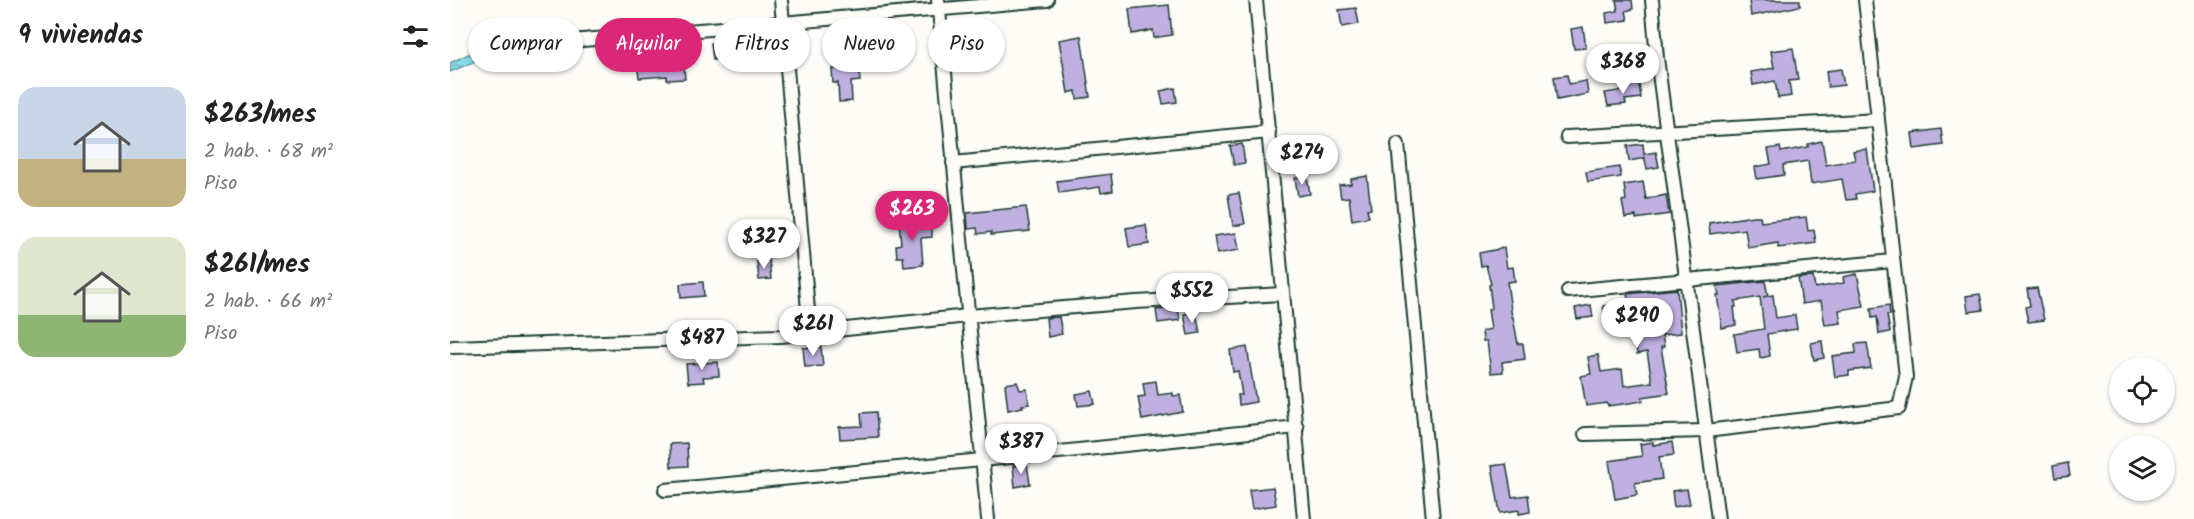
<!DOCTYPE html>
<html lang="es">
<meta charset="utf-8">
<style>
body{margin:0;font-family:Kalam,sans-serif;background:#f2f2f2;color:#222;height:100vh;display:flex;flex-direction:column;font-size:22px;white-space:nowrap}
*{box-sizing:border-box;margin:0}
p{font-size:20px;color:#767676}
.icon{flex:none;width:33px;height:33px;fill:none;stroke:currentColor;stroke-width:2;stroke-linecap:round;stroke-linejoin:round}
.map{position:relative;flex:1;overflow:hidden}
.details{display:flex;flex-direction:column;background:#fff;width:450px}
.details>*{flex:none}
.guide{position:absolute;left:18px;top:18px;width:570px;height:54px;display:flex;gap:12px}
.buttons{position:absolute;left:1659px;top:357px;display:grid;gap:12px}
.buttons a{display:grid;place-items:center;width:66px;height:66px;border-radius:50%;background:#fff;box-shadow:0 2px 4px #0004;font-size:30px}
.price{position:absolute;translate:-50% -51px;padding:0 14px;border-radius:21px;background:#fff;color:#222;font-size:20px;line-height:39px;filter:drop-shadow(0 2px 3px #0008)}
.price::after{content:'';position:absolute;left:50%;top:36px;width:18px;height:14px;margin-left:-9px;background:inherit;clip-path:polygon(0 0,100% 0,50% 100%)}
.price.selected{background:#db2777;color:#fff}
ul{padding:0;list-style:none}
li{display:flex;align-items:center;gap:18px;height:150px;padding:0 18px}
li span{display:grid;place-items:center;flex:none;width:168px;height:120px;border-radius:18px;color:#555}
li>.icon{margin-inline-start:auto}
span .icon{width:72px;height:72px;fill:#fffc;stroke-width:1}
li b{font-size:26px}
h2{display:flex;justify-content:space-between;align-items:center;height:72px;padding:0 18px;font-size:26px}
.chip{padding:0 21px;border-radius:27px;background:#fff;box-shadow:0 2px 4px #0004;font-size:21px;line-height:54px}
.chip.selected{background:#db2777;color:#fff}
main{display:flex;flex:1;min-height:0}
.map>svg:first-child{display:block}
.water{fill:url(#water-waves);stroke:#5f9b9f;stroke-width:1.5}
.building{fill:#c0b0e1;stroke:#1f3d34;stroke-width:1.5}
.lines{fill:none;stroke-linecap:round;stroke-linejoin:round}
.street-casing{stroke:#1f3d34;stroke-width:16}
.street{stroke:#fdfcf7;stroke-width:12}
</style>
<main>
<section class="details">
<h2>9 viviendas<svg class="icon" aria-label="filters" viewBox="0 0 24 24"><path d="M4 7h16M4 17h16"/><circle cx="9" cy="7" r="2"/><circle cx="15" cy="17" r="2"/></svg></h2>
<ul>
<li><span style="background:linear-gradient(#c9d6e8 60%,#c2b280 0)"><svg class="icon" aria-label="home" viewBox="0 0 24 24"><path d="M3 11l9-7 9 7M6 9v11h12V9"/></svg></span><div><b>$263/mes</b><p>2 hab. · 68 m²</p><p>Piso</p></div></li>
<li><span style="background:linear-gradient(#dfe7d0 65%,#8fb573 0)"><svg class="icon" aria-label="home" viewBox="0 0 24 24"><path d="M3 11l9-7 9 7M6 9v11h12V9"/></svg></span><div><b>$261/mes</b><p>2 hab. · 66 m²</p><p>Piso</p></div></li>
</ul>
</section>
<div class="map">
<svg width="1744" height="519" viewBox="0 0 1744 519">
<defs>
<pattern id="water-waves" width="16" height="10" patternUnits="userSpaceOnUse" patternTransform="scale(1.5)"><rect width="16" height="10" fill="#8adae6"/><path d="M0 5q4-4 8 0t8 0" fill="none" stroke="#77bcc6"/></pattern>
</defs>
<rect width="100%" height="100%" fill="#fdfcf7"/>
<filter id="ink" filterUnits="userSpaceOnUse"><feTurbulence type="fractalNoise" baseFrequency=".0167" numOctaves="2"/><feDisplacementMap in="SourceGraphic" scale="12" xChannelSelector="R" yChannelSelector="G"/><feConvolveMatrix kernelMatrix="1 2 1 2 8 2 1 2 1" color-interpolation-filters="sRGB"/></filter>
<g filter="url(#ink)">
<path class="water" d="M78 22 81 28C57 47 29 60 0 72V63L62 33Z"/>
<g class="building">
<path d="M1166 0H1182L1183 9 1176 11 1178 20 1157 23 1156 13 1168 11Z"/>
<path d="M1299 0H1350V6L1301 16Z"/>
<path d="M719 5 722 35 704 38 703 30 682 34 679 9Z"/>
<path d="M906 8 909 24 892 27 889 10Z"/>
<path d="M1133 27 1136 48 1124 49 1121 29Z"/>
<path d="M533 29 535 41 511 44 509 32Z"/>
<path d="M631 36 640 97 627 99 626 91 618 93 609 40Z"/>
<path d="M303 40 305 58 263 60 261 43Z"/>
<path d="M1343 48 1348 80 1339 81 1341 96 1328 98 1325 81 1303 85 1301 72 1324 68 1321 51Z"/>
<path d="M233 55 235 79 217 80V76L189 78 187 63 213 61V57Z"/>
<path d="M409 67 410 81 401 82 402 101 389 102 388 83H383L382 69Z"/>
<path d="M1391 69 1394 85 1378 87 1376 71Z"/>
<path d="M1117 75 1119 84 1136 81 1138 94 1107 100 1104 77Z"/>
<path d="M1189 84 1191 98 1175 100 1176 104 1158 106 1155 93 1174 90 1173 86Z"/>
<path d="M725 88 727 102 713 104 710 91Z"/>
<path d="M1491 129 1493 145 1464 149 1462 133Z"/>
<path d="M1372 141 1376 165 1405 160 1403 151 1417 149 1423 191 1405 194 1406 199 1396 200 1392 179 1361 184 1358 161 1333 165 1334 175 1307 179 1305 167 1321 164 1318 149 1330 147 1331 152 1358 147V144Z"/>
<path d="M792 144 795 163 784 165 780 146Z"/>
<path d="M1193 144 1194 154 1206 152 1209 167 1197 169 1194 155 1195 158 1179 161 1177 146Z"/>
<path d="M1169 167 1171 177 1138 182 1136 172Z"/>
<path d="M661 174 663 191 651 193 650 187 609 193 607 181Z"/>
<path d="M857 176 860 194 848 196 845 178Z"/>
<path d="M917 176 921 209H917L919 217 902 220 899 197 891 198 889 185 901 184V179Z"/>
<path d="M1193 182 1196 199 1216 195 1219 214 1186 219V216L1175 218 1172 201 1176 200 1174 185Z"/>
<path d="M789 193 795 224 783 226 778 195Z"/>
<path d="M576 207 580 231 541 235V232L528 234 527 228 518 229 517 213Z"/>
<path d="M1303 216H1310L1311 222 1356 217 1358 231 1364 230 1366 243 1328 248V243L1298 248 1295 229 1260 234 1259 223Z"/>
<path d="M469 219 470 227 482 226V237L471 238 473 265 454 267 453 257H447L446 245 451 244 449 221Z"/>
<path d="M696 225 699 244 679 247 676 228Z"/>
<path d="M786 233 789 250 767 254 764 236Z"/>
<path d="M1054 248 1057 268 1063 267 1065 281 1057 282 1062 317H1063L1068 344H1073L1075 359 1052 362 1053 372 1041 373 1037 341H1033L1032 331 1041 329 1038 309 1042 308 1039 285 1041 284 1036 265 1031 266 1029 253Z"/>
<path d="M319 260 321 279 309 280 307 261Z"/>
<path d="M1407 274 1414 306 1389 310 1391 323 1375 325 1371 301 1352 304 1348 278 1363 277 1365 288 1394 283 1393 277Z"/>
<path d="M1315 281 1318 296 1313 297 1323 295 1326 318 1345 315 1347 329 1317 334 1320 356 1310 358 1309 349 1287 352 1284 334 1314 329 1310 297 1285 301 1286 307H1284L1286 325 1272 328 1267 295H1269L1267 286Z"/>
<path d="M253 282 254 296 231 298 230 284Z"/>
<path d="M1587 288 1594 320 1578 322 1575 307 1580 306 1577 289Z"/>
<path d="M1227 289 1231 333 1212 335 1214 347H1211L1219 393 1192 397 1193 401 1173 404 1158 406 1157 403 1136 406 1131 376 1141 374 1138 357 1148 355 1151 372 1172 369 1174 386 1202 382 1197 352 1187 354 1182 314 1155 319 1153 306 1179 302 1177 294Z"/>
<path d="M1530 294 1533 310 1518 312 1516 296Z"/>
<path d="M1141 305 1143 317 1127 319 1125 308Z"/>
<path d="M1439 305 1440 315H1437L1440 332 1429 334 1427 317 1422 318 1421 308Z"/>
<path d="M728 308 730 320 708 323 706 310Z"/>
<path d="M746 312 750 333 738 335 734 314Z"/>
<path d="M609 317 612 334 598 337 596 318Z"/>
<path d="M1372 341 1374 358 1364 360 1361 343Z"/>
<path d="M1417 343 1421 368 1399 371V375L1385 377 1382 356 1406 353 1405 344Z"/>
<path d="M371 347 373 366 355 367 353 348Z"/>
<path d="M797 347 806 402 789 405 788 395H792L788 371 783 372 780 350Z"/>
<path d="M268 362 269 376 253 377 254 382 238 383 236 364Z"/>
<path d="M706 381 708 395 723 393V396L730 395 733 412 692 420 688 397 695 396 693 383Z"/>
<path d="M567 382 570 390 577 389 579 404 572 405 573 407 558 410 555 384Z"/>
<path d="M642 391 645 404 628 406 626 394Z"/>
<path d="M426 412 428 437 390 439 389 427 412 426 411 413Z"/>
<path d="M1203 442V445L1222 442 1224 455 1209 457 1212 479 1185 483 1187 495 1165 499 1159 461 1192 456 1190 444Z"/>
<path d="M237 443 238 466 221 467 220 444Z"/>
<path d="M1618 463 1620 476 1605 478 1603 466Z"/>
<path d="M577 464 580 484 565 487 563 466Z"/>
<path d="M1056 464 1062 497 1078 495 1080 512 1069 514V510L1050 513 1042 466Z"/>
<path d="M823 487 826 505 802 509 799 490Z"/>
<path d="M1237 489 1240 504 1224 507 1222 491Z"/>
</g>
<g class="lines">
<g class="street-casing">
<g id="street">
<path d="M331 0 360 333"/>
<path d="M488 0 538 519"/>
<path d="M806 0 854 519"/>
<path d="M1202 0 1207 58 1268 519"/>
<path d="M110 42 597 0"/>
<path d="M1117 137 1428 120"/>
<path d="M948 144 983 519"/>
<path d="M503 163 819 132"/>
<path d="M1118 291 1443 261"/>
<path d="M3 347 331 336 518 316 686 302 833 294"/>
<path d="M1135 434 1256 431 1449 408 1456 377 1415 0"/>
<path d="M215 490 532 460 847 427"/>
</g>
</g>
<use href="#street" class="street"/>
</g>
</g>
</svg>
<div class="buttons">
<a><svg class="icon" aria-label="locate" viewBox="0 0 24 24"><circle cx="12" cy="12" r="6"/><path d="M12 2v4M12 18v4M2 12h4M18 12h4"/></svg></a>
<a><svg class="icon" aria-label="layers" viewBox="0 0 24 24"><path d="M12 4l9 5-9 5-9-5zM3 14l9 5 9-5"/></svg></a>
</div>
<b class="price" style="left:1173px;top:95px">$368</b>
<b class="price" style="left:852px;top:186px">$274</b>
<b class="price selected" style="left:462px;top:242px">$263</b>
<b class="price" style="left:314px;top:270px">$327</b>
<b class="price" style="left:742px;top:324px">$552</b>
<b class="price" style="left:1187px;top:349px">$290</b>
<b class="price" style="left:363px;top:357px">$261</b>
<b class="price" style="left:252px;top:371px">$487</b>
<b class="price" style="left:571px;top:475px">$387</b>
<div class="guide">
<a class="chip">Comprar</a>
<a class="chip selected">Alquilar</a>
<a class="chip">Filtros</a>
<a class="chip">Nuevo</a>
<a class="chip">Piso</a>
</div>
</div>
</main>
